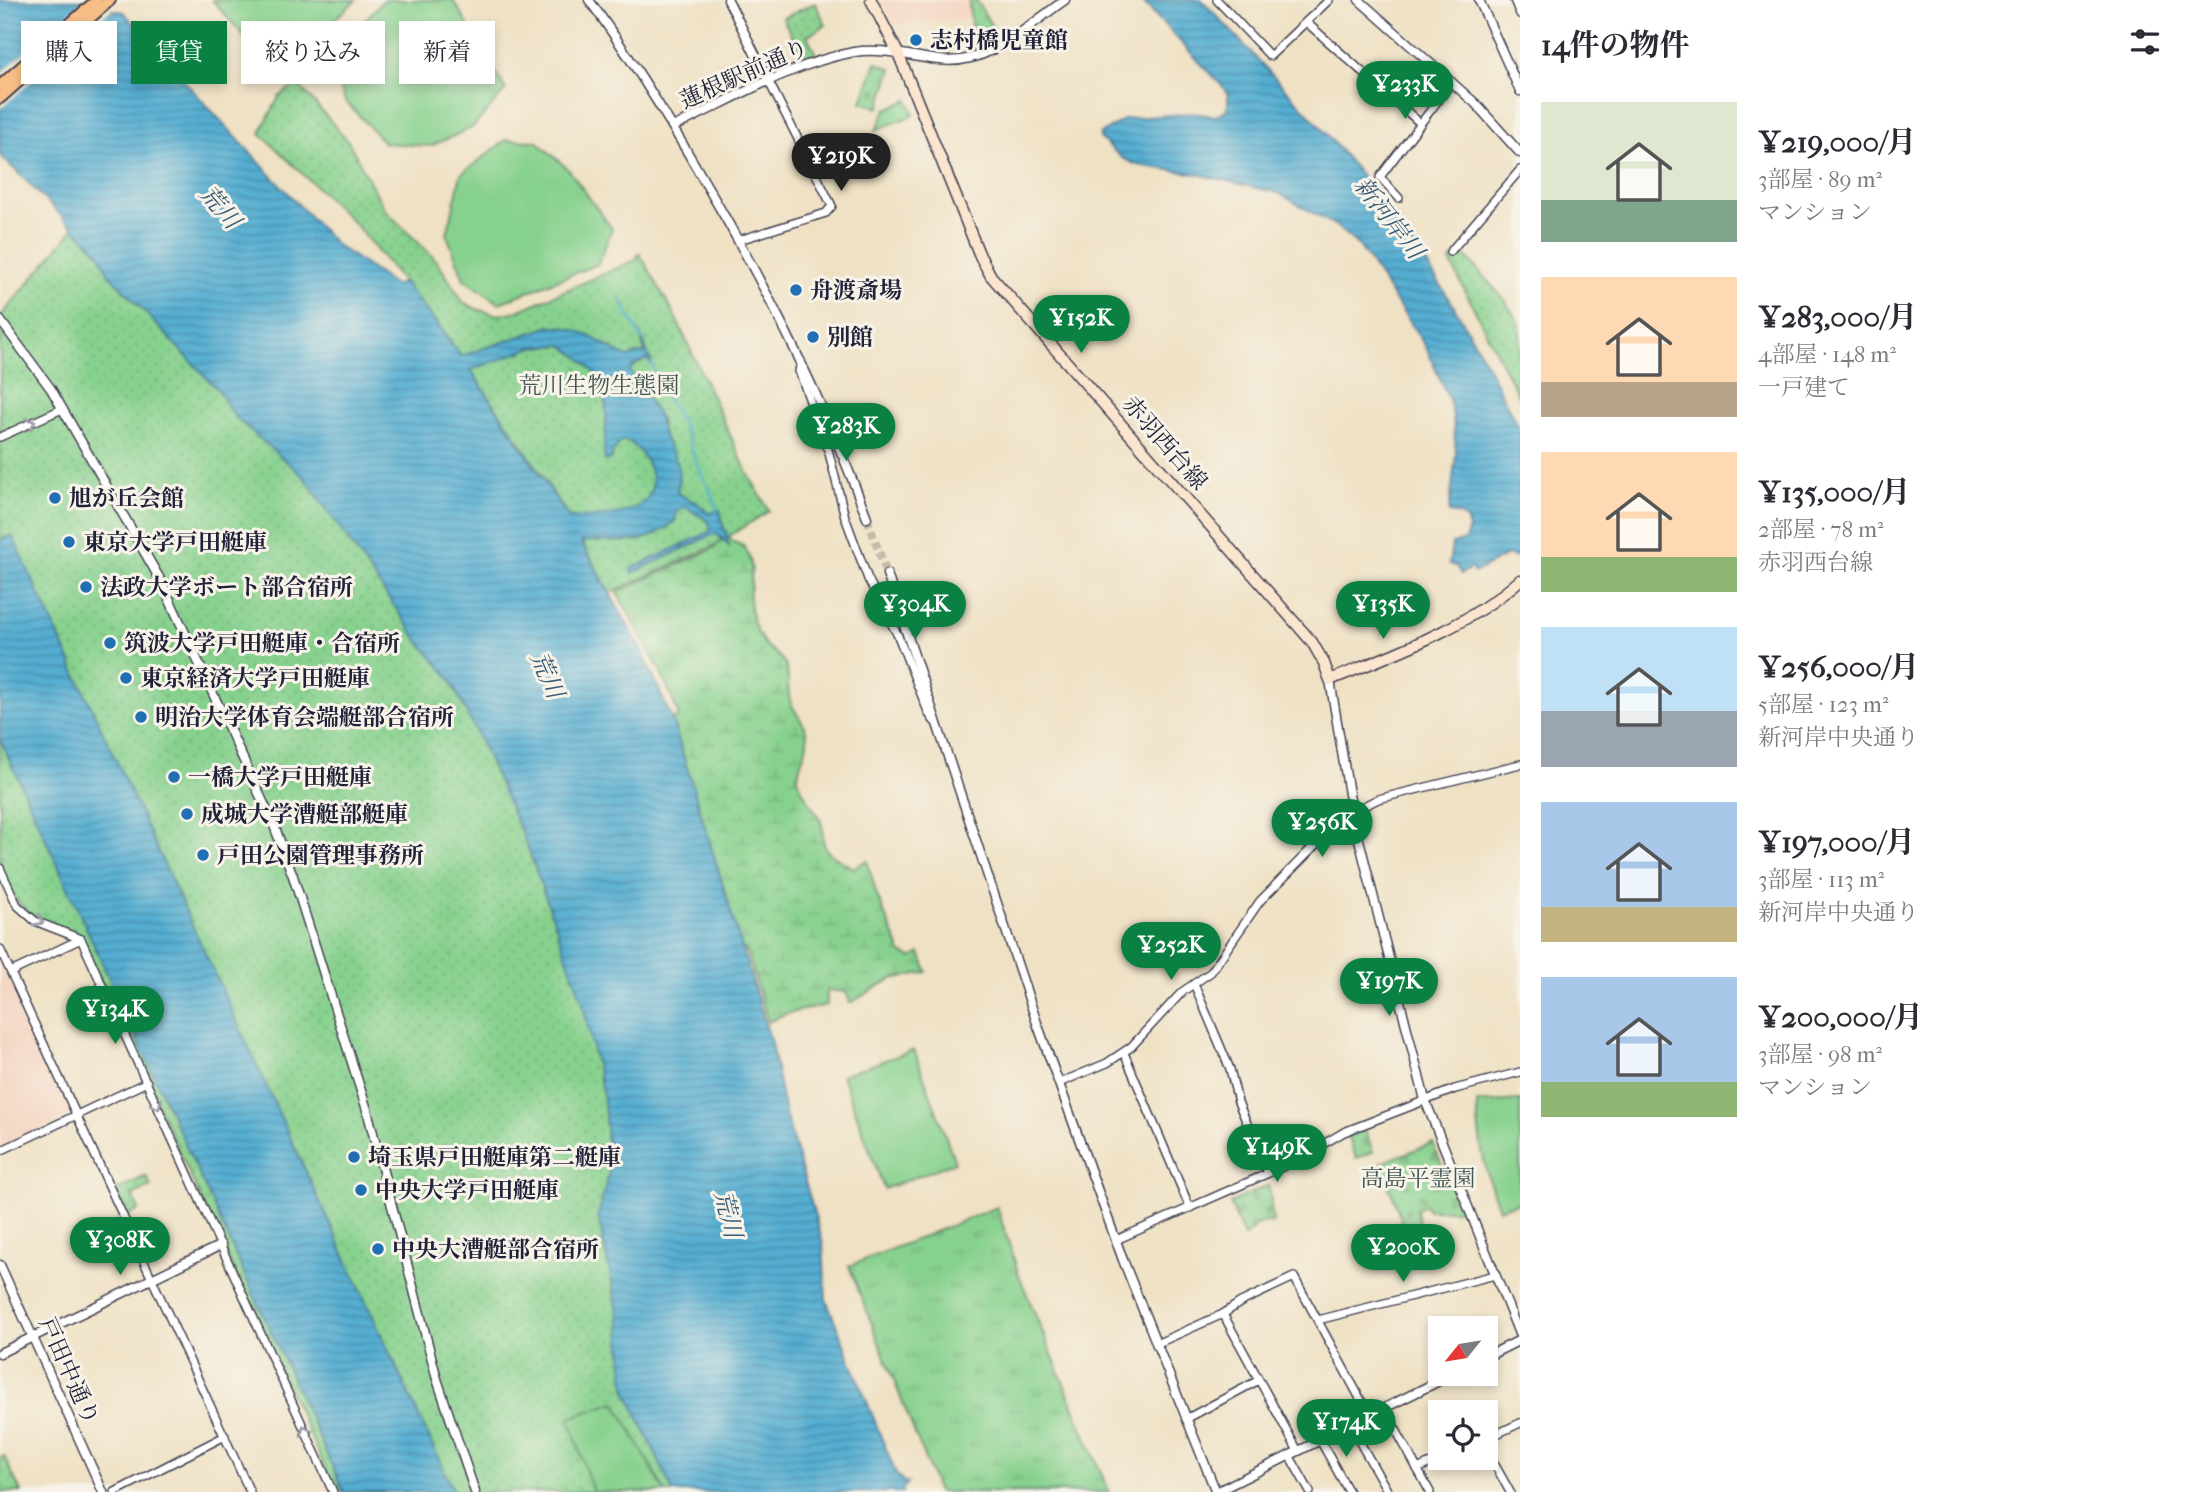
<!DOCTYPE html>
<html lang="ja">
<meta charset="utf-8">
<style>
body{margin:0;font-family:"IM FELL French Canon","Noto Serif JP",serif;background:#f2f2f3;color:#2b2b33;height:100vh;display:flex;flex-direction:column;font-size:26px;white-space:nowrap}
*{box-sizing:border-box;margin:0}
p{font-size:23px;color:#7c7c81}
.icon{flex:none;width:38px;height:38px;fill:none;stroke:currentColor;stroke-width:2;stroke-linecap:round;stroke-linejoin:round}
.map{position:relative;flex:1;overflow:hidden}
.details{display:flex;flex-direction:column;background:#fff;width:665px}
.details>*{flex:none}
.hud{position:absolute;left:21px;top:21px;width:665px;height:63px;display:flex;gap:14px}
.needle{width:46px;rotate:240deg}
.controls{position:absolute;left:1428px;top:1316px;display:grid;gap:14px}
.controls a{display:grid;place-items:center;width:70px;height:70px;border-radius:0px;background:#fff;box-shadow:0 4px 10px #0003;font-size:35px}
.price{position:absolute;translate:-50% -60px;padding:0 16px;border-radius:24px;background:#0b8043;color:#fff;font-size:23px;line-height:46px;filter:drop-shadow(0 2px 4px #0008)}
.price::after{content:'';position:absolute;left:50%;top:42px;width:21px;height:16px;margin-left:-10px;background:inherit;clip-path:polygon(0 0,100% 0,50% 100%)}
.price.current{background:#222;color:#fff}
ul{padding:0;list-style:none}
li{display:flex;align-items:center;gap:21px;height:175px;padding:0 21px}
li span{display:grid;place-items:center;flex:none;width:196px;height:140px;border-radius:0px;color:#555}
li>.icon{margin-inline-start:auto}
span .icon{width:84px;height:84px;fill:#fffc;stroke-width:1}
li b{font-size:30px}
h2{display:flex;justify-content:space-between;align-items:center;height:84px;padding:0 21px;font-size:30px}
.tag{padding:0 24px;border-radius:0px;background:#fff;box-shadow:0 4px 10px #0003;font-size:24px;line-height:63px}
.tag.current{background:#0b8043;color:#fff}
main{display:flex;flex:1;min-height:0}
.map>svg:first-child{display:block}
.built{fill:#f4d3c0}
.grass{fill:url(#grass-tufts);stroke:#547a64;stroke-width:2}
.wetland{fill:url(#wetland-marsh);stroke:#547a64;stroke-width:2}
.cemetery{fill:url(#cemetery-stones);stroke:#547a64;stroke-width:2}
.park{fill:url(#park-dots);stroke:#547a64;stroke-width:2}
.garden{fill:#87d18e;stroke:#547a64;stroke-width:2}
.water{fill:url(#water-rules);stroke:#3b6886;stroke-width:2;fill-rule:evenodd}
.pier{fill:#efe1c4}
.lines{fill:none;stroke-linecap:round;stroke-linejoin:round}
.stream{stroke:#54aed2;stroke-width:2.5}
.tertiary-tunnel{stroke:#c6bba9;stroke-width:8;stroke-dasharray:8 4;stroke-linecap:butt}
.minor-casing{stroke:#413f50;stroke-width:10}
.tertiary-casing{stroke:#413f50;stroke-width:11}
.secondary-casing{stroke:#413f50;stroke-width:13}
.trunk-casing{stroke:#413f50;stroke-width:14}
.minor{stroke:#fff;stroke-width:7}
.tertiary{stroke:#fff;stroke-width:8}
.secondary{stroke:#fce5cf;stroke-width:10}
.trunk{stroke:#f7be87;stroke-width:10}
.oneway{stroke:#9c9ca7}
.poi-dot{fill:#1f6fb2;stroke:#f7f3e8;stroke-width:2.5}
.labels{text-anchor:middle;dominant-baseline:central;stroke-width:6;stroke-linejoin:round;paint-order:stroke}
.poi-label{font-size:23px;font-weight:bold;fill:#22223b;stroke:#f7f3e8;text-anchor:start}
.street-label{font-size:23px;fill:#22223b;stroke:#f7f3e8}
.park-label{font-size:23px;fill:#405754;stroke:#f7f3e8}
.water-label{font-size:24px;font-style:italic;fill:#365a77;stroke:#f7f3e8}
</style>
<main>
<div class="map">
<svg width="1520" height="1492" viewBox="0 0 1520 1492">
<defs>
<pattern id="grass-tufts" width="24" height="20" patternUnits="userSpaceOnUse" patternTransform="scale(1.75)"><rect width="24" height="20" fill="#87d18e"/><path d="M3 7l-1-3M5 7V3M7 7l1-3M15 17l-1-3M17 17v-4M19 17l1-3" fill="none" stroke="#74b37b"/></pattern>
<pattern id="wetland-marsh" width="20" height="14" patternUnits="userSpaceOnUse" patternTransform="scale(1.75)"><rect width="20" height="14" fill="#87d18e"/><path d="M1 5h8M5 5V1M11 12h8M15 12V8" fill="none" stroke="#74b37b"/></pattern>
<pattern id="cemetery-stones" width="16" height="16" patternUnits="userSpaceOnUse" patternTransform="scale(1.75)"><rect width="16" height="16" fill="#87d18e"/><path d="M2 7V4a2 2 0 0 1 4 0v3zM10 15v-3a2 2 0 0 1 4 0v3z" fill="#74b37b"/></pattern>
<pattern id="park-dots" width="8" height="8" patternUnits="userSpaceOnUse" patternTransform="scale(1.75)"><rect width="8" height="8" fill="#87d18e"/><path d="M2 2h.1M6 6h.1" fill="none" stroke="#74b37b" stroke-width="1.8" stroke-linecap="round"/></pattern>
<pattern id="water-rules" width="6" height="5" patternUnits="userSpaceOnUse" patternTransform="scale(1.75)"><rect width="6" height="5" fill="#54aed2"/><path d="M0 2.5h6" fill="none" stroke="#458dac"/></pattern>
</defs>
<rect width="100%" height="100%" fill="#f7f3e8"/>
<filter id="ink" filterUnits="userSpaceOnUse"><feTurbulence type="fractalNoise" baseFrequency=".0143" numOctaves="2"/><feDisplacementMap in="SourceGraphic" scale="14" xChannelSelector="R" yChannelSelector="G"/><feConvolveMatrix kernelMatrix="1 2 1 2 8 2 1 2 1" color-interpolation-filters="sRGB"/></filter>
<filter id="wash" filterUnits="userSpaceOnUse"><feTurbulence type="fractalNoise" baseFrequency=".00686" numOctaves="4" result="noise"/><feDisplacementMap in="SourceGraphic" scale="28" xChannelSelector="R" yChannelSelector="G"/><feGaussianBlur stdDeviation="1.57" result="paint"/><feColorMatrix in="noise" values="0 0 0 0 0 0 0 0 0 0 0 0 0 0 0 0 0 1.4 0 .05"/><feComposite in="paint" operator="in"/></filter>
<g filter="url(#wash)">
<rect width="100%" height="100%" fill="#efe1c4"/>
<g class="built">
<path d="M880 0H968L969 19 892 24Z"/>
<path d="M0 957 72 1113 71 1115 0 1148Z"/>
</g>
<path class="grass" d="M997 1207 1020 1278 1109 1492H938L849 1266Z"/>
<path class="wetland" d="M729 536 732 541 744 546C760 573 745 587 751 613 753 622 758 635 764 643 770 651 782 655 786 666 790 678 786 691 791 703 796 715 806 723 807 736 809 751 798 763 798 778 799 790 814 808 820 819 825 829 820 841 827 850 833 858 845 863 854 868L867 860 877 896 900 950 903 954 912 958 920 953 927 972 892 979 850 1003 846 992 827 990V1005L785 1014 768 1022 746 949 742 950 672 719 679 715 661 672 617 592 709 551Z"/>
<g class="cemetery">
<path d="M876 62 892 69 879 108 862 102Z"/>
<path d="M1365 1130 1373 1152 1356 1158 1348 1136Z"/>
<path d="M1433 1143 1460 1210H1428L1425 1205 1417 1209 1419 1222 1387 1243 1383 1229 1402 1221 1380 1163Z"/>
<path d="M1269 1185 1273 1223C1253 1219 1257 1230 1244 1237L1230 1203Z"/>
</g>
<g class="park">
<path d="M969 0H976L999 38 988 45 973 50Z"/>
<path d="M815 3 826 25 807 36 816 54 803 59 783 18Z"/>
<path d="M297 83 348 141 385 210 436 260 463 302 476 309 498 315 518 311 638 259 637 256 640 254 674 314 747 472 769 511 710 548 610 593 569 518 527 452 445 333 356 225 260 133 279 97Z"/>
<path d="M138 152 366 408 774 1492H336L81 939 35 921 15 899 0 869V317Z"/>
<path d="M1461 251 1505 300 1520 326V399L1450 261Z"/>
<path d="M146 1176 151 1186 132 1195 139 1210 127 1216 115 1191Z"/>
<path d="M4 1456 21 1492H0V1457Z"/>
</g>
<g class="garden">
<path d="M212 0H356L276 72Z"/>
<path d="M384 0H453L506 90 472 128 431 146 385 143 345 101 329 57Z"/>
<path d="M908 100 914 115 876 130 886 109Z"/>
<path d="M506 140 536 141 568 169 612 229 598 264 499 303 464 279 447 235 461 174Z"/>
<path d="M914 1050 955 1162 884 1189 842 1075Z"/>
<path d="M1520 1100V1202L1499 1209C1485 1174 1478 1140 1477 1103Z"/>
<path d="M615 1402 665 1492H593L569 1418Z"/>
</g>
<g class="water">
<path d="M0 0H99L107 9 124 12 150 44 335 244 396 286 403 281 461 356 548 327C577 323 602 345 627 357L645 352 641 336 653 366 647 359 633 366 630 371 659 417 663 435 678 464 679 482 677 493 697 503 709 514 720 510 724 530 727 532 726 535 729 546 716 533 633 573 631 569 709 532 711 527 707 520 685 507 677 511 675 521C640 551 620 538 581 542L641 649 672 719 770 1039 785 1113 823 1243 826 1299 896 1474 904 1482 908 1483 903 1488V1492H673L625 1388 619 1316 598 1216 609 1172 604 1100 582 1000 527 845 478 736 449 677 421 644 304 477 235 417 218 390 108 273 99 253 0 155ZM562 345C594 366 608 383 606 422 606 436 602 448 605 461L611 459 613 452 621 441H629C640 451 649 461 652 477 658 518 595 517 569 518L471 370 533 347Z"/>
<path d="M1141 0H1202L1319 125 1379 197 1405 231 1452 303 1481 354 1520 431V558L1507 555 1474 573 1471 568 1461 574 1456 566 1449 565 1452 544 1465 540 1469 528C1467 517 1460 514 1449 513L1456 453 1453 416 1449 400 1426 347 1360 247 1336 226 1278 193 1197 174 1137 165 1122 158 1100 138V134L1125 119 1191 113 1216 116 1225 111 1228 106V95L1224 88Z"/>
<path d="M12 535 454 1492H344L0 739V540Z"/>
</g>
<path class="pier" d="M84 0H103L109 6 114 7 0 109V74Z"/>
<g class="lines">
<g class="stream">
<path d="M620 299 642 339"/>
<path d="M652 364 664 394 683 425 697 464 716 504 717 512"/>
</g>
</g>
</g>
<g filter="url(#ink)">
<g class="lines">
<path class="tertiary-tunnel" d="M867 518 887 574"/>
<g class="minor-casing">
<g id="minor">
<path d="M1217 0 1270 56 1329 0"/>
<path d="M1514 0 1520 14"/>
<path d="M1306 22 1420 123"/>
<path d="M1399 198 1380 177 1452 82"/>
<path d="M739 240 826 213 832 206 769 82"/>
<path d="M1450 252 1520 170"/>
<path d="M801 361 799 371 829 453 845 517 868 579 898 636 929 714 934 721"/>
<path d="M0 437 62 409"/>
<path d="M1352 812 1378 799 1520 764"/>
<path d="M0 868 17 905 35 921 81 939 333 1492"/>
<path d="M0 949 250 1492"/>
<path d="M11 972 81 939"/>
<path d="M1194 984 1230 1069 1238 1102 1268 1173"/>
<path d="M1124 1053 1190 1208"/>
<path d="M1059 1083 1107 1063 1131 1047 1182 992 1211 972 1260 901 1276 885"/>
<path d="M0 1151 147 1082"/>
<path d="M1116 1240 1289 1164 1344 1132 1455 1089 1520 1072"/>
<path d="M1223 1314 1298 1451"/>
<path d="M1318 1320 1495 1275"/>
<path d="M1156 1344 1223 1314 1241 1302 1294 1277 1369 1415"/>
<path d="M1384 1408 1430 1492"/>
<path d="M1186 1419 1259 1380"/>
<path d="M1350 1425 1388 1492"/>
<path d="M1486 1439 1520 1423"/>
<path d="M1320 1440 1349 1492"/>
<path d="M1486 1449 1510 1492"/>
<path d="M1289 1455 1310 1492"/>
<path d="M1417 1469 1442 1458"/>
<path d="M115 1492 225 1436"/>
</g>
</g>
<g class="tertiary-casing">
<g id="tertiary">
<path d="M589 0C631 57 668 118 703 179 767 288 823 399 867 518"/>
<path d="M728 0 769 82"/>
<path d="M1359 0 1475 103 1520 153"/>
<path d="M1479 0 1520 91"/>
<path d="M673 127C732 100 790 64 854 52 882 47 911 57 939 60 988 67 1027 26 1065 0"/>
<path d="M0 320 51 389 161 581 275 828 293 876 367 1110 437 1379 475 1492"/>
<path d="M887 574 1037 1023 1123 1260 1216 1492"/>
<path d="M1330 680 1352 812 1425 1100 1520 1336"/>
<path d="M1276 885 1344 816 1352 812"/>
<path d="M0 1265 103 1492"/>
<path d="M0 1353 221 1245"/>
<path d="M1486 1357 1520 1340"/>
<path d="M1216 1492 1453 1374"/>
</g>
</g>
<g class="secondary-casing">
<path id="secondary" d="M871 0 898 53 980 256 991 276 1312 642 1324 663 1330 680C1396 653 1466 628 1520 580"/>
</g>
<g class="trunk-casing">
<g id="trunk">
<path d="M0 86 97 0"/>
<path d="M0 98 110 0"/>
</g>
</g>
<use href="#minor" class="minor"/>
<use href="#tertiary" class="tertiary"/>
<use href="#secondary" class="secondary"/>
<use href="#trunk" class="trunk"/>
</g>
<defs><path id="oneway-chevron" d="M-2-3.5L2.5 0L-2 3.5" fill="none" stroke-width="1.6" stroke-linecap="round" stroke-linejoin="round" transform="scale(1.75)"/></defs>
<g class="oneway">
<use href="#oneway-chevron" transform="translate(31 423) rotate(-25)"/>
<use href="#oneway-chevron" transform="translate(39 921) rotate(28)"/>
<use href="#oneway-chevron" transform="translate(157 1105) rotate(66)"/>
<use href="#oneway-chevron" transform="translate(305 1430) rotate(-114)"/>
</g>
</g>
<g class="poi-dot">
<circle cx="916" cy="40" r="7"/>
<circle cx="796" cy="290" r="7"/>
<circle cx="813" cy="337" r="7"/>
<circle cx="55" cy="498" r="7"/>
<circle cx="69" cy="542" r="7"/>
<circle cx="86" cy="587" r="7"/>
<circle cx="110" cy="643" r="7"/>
<circle cx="126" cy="678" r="7"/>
<circle cx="141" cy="717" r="7"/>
<circle cx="174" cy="777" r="7"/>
<circle cx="187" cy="814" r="7"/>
<circle cx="203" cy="855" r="7"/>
<circle cx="354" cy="1157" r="7"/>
<circle cx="361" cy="1190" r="7"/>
<circle cx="378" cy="1249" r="7"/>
</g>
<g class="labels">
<g class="poi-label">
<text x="930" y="40">志村橋児童館</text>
<text x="810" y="290">舟渡斎場</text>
<text x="827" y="337">別館</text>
<text x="69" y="498">旭が丘会館</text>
<text x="83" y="542">東京大学戸田艇庫</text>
<text x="100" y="587">法政大学ボート部合宿所</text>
<text x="124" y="643">筑波大学戸田艇庫・合宿所</text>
<text x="140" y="678">東京経済大学戸田艇庫</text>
<text x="155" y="717">明治大学体育会端艇部合宿所</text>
<text x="188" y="777">一橋大学戸田艇庫</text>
<text x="201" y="814">成城大学漕艇部艇庫</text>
<text x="217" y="855">戸田公園管理事務所</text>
<text x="368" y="1157">埼玉県戸田艇庫第二艇庫</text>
<text x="375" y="1190">中央大学戸田艇庫</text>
<text x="392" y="1249">中央大漕艇部合宿所</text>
</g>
<g class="street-label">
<text transform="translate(744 74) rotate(-24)">蓮根駅前通り</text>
<text transform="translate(1165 443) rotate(49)">赤羽西台線</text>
<text transform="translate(69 1371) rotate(66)">戸田中通り</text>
</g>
<g class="park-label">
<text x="599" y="385">荒川生物生態園</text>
<text x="1418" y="1178">高島平霊園</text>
</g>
<g class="water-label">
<text transform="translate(220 207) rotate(49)">荒川</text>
<text transform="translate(1389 218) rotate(52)">新河岸川</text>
<text transform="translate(547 675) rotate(66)">荒川</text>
<text transform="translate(728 1214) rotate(76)">荒川</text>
</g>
</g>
</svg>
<div class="controls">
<a><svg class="needle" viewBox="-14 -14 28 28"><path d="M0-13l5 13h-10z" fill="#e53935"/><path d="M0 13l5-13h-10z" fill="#7c7c81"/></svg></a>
<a><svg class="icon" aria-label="locate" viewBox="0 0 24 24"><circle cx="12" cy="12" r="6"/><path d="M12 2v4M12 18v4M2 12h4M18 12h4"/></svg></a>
</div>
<b class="price" style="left:1405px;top:121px">¥233K</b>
<b class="price current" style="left:841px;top:193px">¥219K</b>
<b class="price" style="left:1081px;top:355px">¥152K</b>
<b class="price" style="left:846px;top:463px">¥283K</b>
<b class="price" style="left:915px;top:641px">¥304K</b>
<b class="price" style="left:1383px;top:641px">¥135K</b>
<b class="price" style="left:1322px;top:859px">¥256K</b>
<b class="price" style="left:1171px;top:982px">¥252K</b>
<b class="price" style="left:1389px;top:1018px">¥197K</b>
<b class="price" style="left:115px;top:1046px">¥134K</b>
<b class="price" style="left:1277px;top:1184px">¥149K</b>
<b class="price" style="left:120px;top:1277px">¥308K</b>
<b class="price" style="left:1403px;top:1284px">¥200K</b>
<b class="price" style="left:1346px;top:1459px">¥174K</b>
<div class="hud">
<a class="tag">購入</a>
<a class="tag current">賃貸</a>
<a class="tag">絞り込み</a>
<a class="tag">新着</a>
</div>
</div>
<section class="details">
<h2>14件の物件<svg class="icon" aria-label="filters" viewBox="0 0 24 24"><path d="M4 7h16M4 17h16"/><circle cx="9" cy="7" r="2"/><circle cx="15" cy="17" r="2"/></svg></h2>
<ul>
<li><span style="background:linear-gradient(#dfe7d0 70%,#7fa58c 0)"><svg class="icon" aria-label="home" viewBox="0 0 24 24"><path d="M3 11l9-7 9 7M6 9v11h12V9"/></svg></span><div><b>¥219,000/月</b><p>3部屋 · 89 m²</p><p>マンション</p></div></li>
<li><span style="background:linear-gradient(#ffd9b3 75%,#b9a48a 0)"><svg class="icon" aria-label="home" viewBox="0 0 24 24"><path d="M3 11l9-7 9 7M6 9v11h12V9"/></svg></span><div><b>¥283,000/月</b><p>4部屋 · 148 m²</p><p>一戸建て</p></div></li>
<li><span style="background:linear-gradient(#ffd9b3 75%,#8fb573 0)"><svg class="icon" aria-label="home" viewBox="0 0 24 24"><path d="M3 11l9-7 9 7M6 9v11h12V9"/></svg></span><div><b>¥135,000/月</b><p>2部屋 · 78 m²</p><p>赤羽西台線</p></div></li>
<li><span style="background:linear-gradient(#bfe0f5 60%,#9aa5b1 0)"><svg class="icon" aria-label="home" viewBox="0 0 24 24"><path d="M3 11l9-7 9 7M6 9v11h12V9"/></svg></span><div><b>¥256,000/月</b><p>5部屋 · 123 m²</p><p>新河岸中央通り</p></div></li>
<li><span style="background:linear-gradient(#a9c7e8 75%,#c2b280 0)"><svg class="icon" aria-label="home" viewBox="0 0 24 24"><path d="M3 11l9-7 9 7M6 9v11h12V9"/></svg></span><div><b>¥197,000/月</b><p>3部屋 · 113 m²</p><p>新河岸中央通り</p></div></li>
<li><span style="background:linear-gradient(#a9c7e8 75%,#8fb573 0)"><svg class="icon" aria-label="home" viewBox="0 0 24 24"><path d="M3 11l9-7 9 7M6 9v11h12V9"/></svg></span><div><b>¥200,000/月</b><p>3部屋 · 98 m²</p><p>マンション</p></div></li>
</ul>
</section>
</main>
